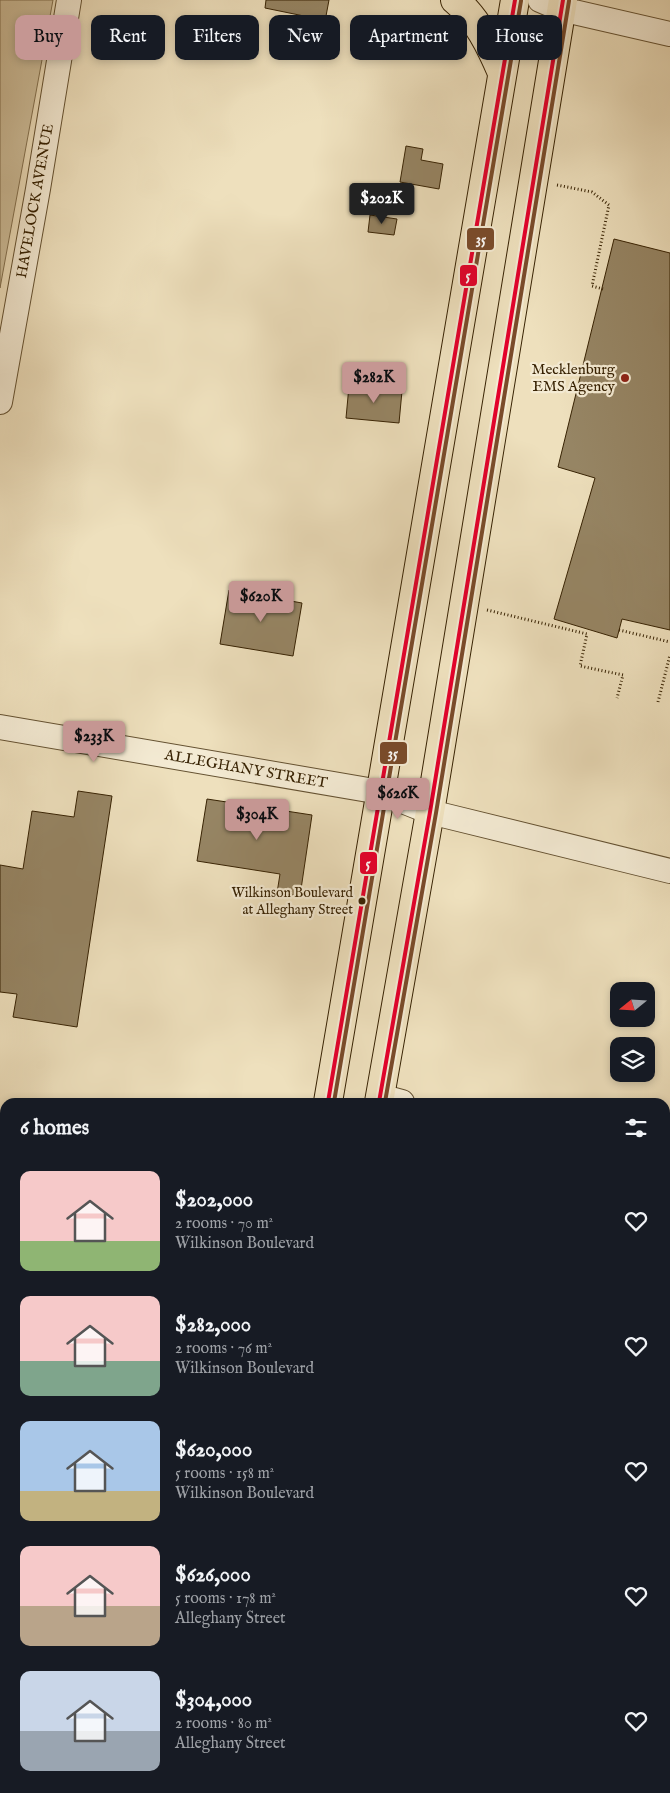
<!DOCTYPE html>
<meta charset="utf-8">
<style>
body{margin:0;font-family:"IM FELL English",serif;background:#242831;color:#f1f3f6;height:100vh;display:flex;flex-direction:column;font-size:19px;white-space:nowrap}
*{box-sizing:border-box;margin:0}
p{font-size:16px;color:#9ea1a6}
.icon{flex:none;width:28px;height:28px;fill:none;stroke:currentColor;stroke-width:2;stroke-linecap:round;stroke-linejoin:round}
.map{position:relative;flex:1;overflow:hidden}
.drawer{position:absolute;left:0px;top:1098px;width:670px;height:696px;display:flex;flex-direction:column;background:#171b24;border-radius:15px 15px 0 0;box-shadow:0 2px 8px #0003}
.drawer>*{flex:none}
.hud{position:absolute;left:15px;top:15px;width:640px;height:45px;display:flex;gap:10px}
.needle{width:32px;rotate:252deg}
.controls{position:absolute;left:610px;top:982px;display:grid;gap:10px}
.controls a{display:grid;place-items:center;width:45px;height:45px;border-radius:10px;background:#171b24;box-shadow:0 2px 8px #0003;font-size:25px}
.price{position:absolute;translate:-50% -42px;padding:0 11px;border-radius:5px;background:#c59692;color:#111;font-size:16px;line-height:32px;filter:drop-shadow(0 1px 2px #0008)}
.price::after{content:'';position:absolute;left:50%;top:30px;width:15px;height:11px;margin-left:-8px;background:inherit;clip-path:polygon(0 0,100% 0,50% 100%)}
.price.active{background:#222;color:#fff}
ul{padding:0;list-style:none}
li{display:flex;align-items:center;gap:15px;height:125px;padding:0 20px}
li span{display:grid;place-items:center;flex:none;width:140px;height:100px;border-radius:10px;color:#555}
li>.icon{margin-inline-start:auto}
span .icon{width:60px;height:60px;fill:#fffc;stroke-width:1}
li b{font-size:21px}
h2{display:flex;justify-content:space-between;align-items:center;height:60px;padding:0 20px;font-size:21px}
.pill{padding:0 18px;border-radius:10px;background:#171b24;box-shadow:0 2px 8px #0003;font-size:18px;line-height:45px}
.pill.active{background:#c59692;color:#111}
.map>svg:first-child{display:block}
.green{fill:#cfc09d;stroke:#837150}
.building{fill:#968564;stroke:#372203}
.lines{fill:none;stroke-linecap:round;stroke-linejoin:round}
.minor-tunnel{stroke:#c9ba98;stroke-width:24;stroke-dasharray:24 12;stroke-linecap:butt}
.minor-casing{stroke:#655232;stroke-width:26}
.major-casing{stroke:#372203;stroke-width:30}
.path{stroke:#372203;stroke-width:3;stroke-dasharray:1 2.5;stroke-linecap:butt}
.minor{stroke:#f4ebd4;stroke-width:24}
.major{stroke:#eee0bd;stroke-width:28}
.bus-1-casing{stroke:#f4ebd4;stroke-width:8}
.bus-2-casing{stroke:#f4ebd4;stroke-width:8}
.bus-1{stroke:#e4002b;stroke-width:4}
.bus-2{stroke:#7a4b2a;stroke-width:4}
.poi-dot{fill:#8f2418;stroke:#f4ebd4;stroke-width:2}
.bus-dot{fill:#372203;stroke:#f4ebd4;stroke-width:2}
.labels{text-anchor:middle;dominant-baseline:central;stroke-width:4.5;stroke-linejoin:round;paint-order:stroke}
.bus-label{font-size:14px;fill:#372203;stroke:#f4ebd4;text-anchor:end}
.street-label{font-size:15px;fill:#372203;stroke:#f4ebd4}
.poi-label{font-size:15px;fill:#372203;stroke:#f4ebd4;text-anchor:end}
.line-badge{stroke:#f4ebd4;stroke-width:2}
.badge-label{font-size:14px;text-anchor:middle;font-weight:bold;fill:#fff}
</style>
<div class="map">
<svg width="670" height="1793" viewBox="0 0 670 1793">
<rect width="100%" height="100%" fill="#eee0bd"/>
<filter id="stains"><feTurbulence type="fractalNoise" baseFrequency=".004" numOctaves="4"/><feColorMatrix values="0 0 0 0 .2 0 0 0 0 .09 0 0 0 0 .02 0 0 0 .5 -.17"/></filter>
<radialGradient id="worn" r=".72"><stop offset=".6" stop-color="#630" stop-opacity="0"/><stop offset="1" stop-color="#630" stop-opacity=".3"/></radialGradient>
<path class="green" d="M0 0H53L0 288Z"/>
<g class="building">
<path d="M266 0H329L323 32 302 28 304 16 265 8Z"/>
<path d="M406 146 423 149 421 160 443 164 439 189 400 182Z"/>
<path d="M370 215 397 219 394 235 368 232Z"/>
<path d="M614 239 670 253V630L622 619 617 638 554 619 595 478 558 467Z"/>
<path d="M349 386 402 391 399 423 346 418Z"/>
<path d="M229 590 302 603 293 656 220 644Z"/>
<path d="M78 791 112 796 77 1027 13 1017 17 994 0 992V865L23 869 32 811 74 817Z"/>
<path d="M207 799 312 815 300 896 277 893 280 874 197 861Z"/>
</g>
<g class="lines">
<path class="minor-tunnel" d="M568 1793V1789"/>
<g class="minor-casing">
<g id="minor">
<path d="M540 0 561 9 670 34"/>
<path d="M0 402 38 189 69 0"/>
<path d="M0 727 380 792 430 812 670 871"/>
<path d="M380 1096 402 1102"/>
<path d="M0 1276 5 1277"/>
<path d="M0 1377H5"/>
<path d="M0 1402 5 1403"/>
<path d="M665 1518 669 1523 665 1545"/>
<path d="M0 1712 5 1709"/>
<path d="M665 1714 670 1715"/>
<path d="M414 1789 428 1793"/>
<path d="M518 1793 519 1789"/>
</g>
</g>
<g class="major-casing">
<g id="major">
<path d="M455 0C477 18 491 47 502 73"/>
<path d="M328 1102 515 0"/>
<path d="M379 1102 430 812 563 0"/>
<path d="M215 1793 216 1789"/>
<path d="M258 1793 259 1789"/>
</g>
</g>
<g class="path">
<path d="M557 185 592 192 609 205 592 286 603 289"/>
<path d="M487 610 587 634 580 666 623 675 617 698"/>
<path d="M619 630 670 642"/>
<path d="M658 702 670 655"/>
</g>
<use href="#minor" class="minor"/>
<use href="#major" class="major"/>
<g class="bus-1-casing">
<g id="bus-1">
<path d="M328 1102 515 0"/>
<path d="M379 1102 430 812 563 0"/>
</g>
</g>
<g class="bus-2-casing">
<g id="bus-2">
<path d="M334 1102 521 1"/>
<path d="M385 1102 436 813 569 1"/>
</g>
</g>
<use href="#bus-1" class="bus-1"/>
<use href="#bus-2" class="bus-2"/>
</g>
<circle class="poi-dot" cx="625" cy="378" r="5"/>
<circle class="bus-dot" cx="362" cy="901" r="4.5"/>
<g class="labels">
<g class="bus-label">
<text x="353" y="893">Wilkinson Boulevard<tspan x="353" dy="17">at Alleghany Street</tspan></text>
</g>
<g class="street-label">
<text transform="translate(35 201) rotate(-80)">HAVELOCK AVENUE</text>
<text transform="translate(246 769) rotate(10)">ALLEGHANY STREET</text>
</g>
<g class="poi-label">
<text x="615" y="369">Mecklenburg<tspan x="615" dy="17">EMS Agency</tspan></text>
</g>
</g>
<g class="line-badge">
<rect x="466" y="227" width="29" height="24" rx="5" fill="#7a4b2a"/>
<rect x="459" y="264" width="19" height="23" rx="5" fill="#e4002b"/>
<rect x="379" y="741" width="29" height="24" rx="5" fill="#7a4b2a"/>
<rect x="359" y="851" width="19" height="24" rx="5" fill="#e4002b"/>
</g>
<g class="badge-label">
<text x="481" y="244">35</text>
<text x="468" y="280">5</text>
<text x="393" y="758">35</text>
<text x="368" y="868">5</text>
</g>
<rect width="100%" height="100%" filter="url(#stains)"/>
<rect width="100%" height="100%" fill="url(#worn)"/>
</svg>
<div class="controls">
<a><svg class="needle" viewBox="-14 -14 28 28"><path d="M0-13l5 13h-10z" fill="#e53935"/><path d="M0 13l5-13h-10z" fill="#9ea1a6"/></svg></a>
<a><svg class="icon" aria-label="layers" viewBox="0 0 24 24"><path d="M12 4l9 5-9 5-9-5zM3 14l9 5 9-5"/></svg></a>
</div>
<b class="price active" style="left:382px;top:225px">$202K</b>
<b class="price" style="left:374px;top:404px">$282K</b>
<b class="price" style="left:261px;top:623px">$620K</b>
<b class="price" style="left:94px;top:763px">$233K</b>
<b class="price" style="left:398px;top:820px">$626K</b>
<b class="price" style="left:257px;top:841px">$304K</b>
<div class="hud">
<a class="pill active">Buy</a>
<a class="pill">Rent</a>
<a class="pill">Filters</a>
<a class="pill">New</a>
<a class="pill">Apartment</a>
<a class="pill">House</a>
</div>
<section class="drawer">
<h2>6 homes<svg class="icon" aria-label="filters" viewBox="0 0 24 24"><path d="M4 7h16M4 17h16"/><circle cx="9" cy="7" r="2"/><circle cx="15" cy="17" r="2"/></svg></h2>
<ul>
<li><span style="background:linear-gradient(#f6c9c9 70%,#8fb573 0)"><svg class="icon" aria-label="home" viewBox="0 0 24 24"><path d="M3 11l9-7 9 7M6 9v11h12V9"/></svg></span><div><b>$202,000</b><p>2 rooms · 70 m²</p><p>Wilkinson Boulevard</p></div><svg class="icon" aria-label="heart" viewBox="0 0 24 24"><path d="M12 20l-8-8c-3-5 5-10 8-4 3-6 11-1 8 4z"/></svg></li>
<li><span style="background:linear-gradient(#f6c9c9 65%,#7fa58c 0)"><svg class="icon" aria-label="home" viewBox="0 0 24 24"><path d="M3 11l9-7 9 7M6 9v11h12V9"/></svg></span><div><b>$282,000</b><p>2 rooms · 76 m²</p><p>Wilkinson Boulevard</p></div><svg class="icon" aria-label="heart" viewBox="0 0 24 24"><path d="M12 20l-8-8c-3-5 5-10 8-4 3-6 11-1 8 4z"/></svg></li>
<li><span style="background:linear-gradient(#a9c7e8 70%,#c2b280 0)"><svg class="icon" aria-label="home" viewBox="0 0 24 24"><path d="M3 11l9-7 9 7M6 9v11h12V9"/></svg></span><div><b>$620,000</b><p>5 rooms · 158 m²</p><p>Wilkinson Boulevard</p></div><svg class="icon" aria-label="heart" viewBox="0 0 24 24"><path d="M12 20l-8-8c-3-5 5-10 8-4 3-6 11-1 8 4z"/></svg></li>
<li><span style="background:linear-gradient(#f6c9c9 60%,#b9a48a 0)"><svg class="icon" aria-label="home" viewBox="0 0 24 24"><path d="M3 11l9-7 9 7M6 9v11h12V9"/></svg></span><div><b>$626,000</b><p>5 rooms · 178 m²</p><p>Alleghany Street</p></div><svg class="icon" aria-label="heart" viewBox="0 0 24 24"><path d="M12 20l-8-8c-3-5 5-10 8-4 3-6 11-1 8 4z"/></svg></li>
<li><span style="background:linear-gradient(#c9d6e8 60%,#9aa5b1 0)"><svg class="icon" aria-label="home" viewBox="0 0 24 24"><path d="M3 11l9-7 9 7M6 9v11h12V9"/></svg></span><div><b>$304,000</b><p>2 rooms · 80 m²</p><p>Alleghany Street</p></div><svg class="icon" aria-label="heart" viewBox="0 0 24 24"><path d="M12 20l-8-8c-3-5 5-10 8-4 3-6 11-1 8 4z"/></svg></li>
</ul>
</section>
</div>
